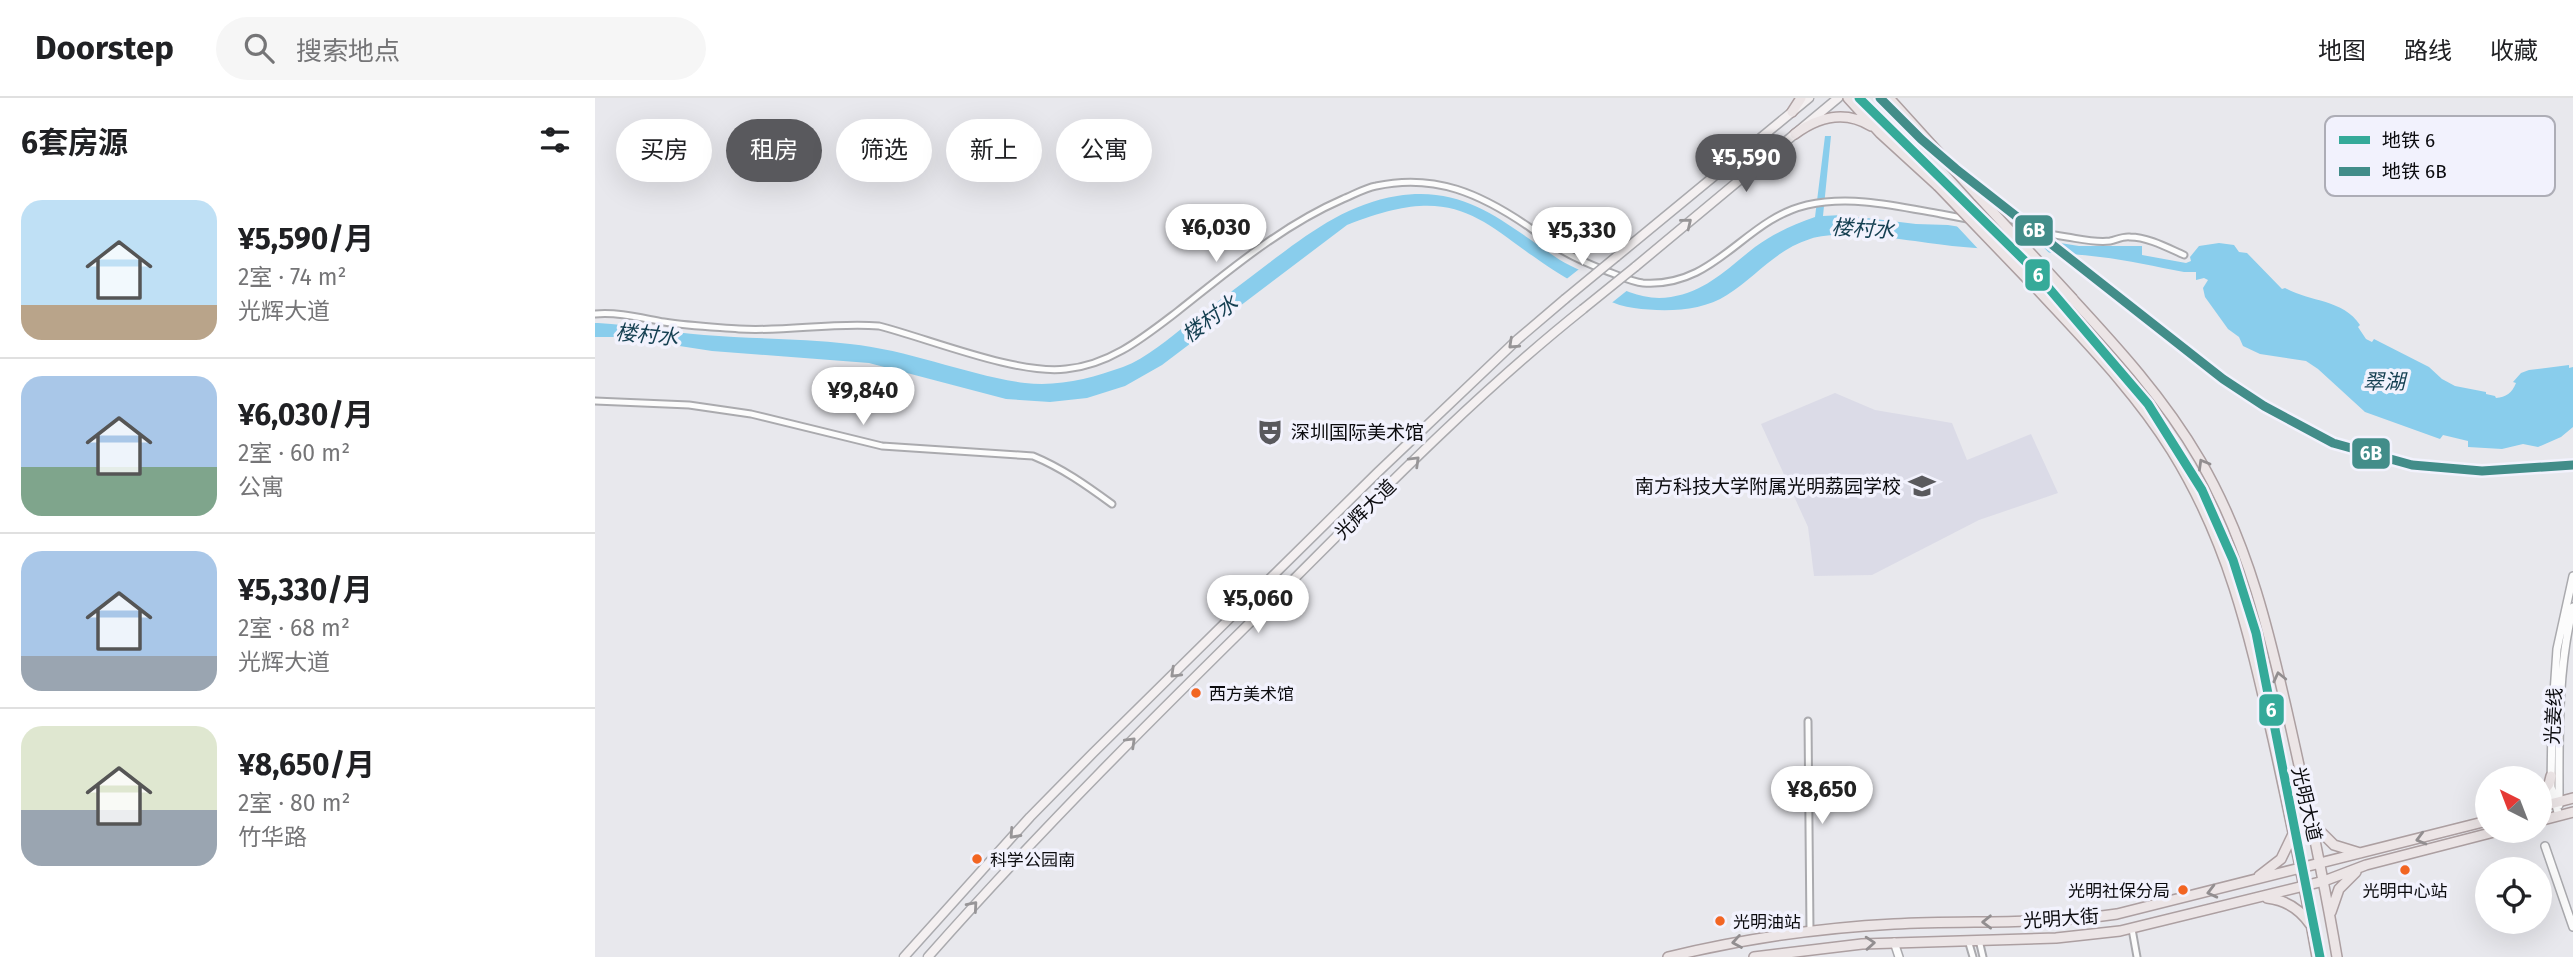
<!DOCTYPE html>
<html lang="zh">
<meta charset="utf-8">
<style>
body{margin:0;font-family:"Fira Sans","Noto Sans SC",sans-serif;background:#f6f6f6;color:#202124;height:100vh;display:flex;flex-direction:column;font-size:26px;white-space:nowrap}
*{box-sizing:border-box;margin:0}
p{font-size:23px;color:#757577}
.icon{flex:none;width:38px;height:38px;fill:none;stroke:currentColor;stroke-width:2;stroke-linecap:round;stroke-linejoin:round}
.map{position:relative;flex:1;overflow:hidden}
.details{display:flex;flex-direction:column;background:#fff;width:595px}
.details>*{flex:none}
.banner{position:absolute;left:21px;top:21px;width:665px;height:63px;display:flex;gap:14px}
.needle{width:46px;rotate:318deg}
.tools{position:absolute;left:1880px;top:668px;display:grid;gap:14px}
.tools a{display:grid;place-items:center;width:77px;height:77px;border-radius:50%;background:#fff;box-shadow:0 7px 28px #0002;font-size:35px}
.price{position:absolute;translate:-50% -60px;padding:0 16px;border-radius:24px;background:#fff;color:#222;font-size:23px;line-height:46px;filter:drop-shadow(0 2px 4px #0008)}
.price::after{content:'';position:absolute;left:50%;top:42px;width:21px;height:16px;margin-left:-10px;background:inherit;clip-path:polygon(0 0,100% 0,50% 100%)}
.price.selected{background:#59595d;color:#fff}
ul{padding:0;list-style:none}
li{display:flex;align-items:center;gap:21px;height:175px;padding:0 21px}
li+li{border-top:2px solid #e0e0e0}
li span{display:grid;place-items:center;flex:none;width:196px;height:140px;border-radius:21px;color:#555}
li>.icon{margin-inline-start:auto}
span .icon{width:84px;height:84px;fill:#fffc;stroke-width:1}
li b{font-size:30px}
h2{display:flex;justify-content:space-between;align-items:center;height:84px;padding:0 21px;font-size:30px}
.chip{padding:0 24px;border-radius:32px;background:#fff;box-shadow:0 7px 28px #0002;font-size:24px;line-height:63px}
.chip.selected{background:#59595d;color:#fff}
header{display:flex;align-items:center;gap:42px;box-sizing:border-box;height:98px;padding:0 35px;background:#fff;border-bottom:2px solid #e0e0e0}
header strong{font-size:33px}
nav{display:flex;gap:38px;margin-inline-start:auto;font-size:24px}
.search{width:490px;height:63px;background:#f6f6f6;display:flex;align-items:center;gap:18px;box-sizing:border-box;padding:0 24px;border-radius:38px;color:#757577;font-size:26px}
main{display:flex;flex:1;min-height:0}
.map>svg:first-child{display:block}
.built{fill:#dbdbe7}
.water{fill:#89cdec}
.pier{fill:#e8e8ed}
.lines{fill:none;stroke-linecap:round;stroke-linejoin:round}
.minor-casing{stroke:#aaaaae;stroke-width:9}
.tertiary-casing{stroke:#aaaaae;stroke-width:10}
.secondary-casing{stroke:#aaaaae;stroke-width:11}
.primary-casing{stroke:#ac9fa1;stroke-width:12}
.minor{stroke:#fcfcfc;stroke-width:5}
.tertiary{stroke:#fcfcfc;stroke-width:7}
.secondary{stroke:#f4f0f1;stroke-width:8}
.primary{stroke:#ece5e6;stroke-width:9}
.secondary-bridge-casing{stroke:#aaaaae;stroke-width:11;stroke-linecap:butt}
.primary-bridge-casing{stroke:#ac9fa1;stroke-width:12;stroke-linecap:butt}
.secondary-bridge{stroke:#f4f0f1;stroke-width:8}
.primary-bridge{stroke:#ece5e6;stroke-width:9}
.metro-1-casing{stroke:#f2f2fd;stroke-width:14}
.metro-2-casing{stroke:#f2f2fd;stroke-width:14}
.metro-1{stroke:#35aa99;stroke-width:9}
.metro-2{stroke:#428d89;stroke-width:9}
.oneway{stroke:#979597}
.oneway2{stroke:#928e90}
.bus-dot{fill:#f26522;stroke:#f2f2fd;stroke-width:2.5}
.labels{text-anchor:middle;stroke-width:7;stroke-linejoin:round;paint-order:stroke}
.bus-label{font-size:17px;fill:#0c0c0f;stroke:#f2f2fd;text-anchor:start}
.poi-label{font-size:19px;fill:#0c0c0f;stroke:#f2f2fd;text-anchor:start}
.street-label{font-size:19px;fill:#0c0c0f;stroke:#f2f2fd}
.water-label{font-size:21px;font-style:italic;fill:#143f51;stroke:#f2f2fd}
.key{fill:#f2f2fd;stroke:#adadb6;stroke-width:2}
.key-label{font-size:19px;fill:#0c0c0f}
.line-badge{stroke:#f2f2fd;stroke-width:2.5}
.badge-label{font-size:19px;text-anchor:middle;font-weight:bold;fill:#fff}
</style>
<header>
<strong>Doorstep</strong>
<div class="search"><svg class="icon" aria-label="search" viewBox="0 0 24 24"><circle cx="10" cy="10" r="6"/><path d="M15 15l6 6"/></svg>搜索地点</div>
<nav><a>地图</a><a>路线</a><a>收藏</a></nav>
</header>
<main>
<section class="details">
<h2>6套房源<svg class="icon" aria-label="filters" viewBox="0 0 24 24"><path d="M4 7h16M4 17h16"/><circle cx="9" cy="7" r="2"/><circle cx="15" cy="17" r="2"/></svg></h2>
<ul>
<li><span style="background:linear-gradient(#bfe0f5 75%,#b9a48a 0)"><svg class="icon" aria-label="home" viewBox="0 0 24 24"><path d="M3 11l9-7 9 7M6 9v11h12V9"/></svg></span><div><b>¥5,590/月</b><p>2室 · 74 m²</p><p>光辉大道</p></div></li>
<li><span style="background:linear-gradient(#a9c7e8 65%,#7fa58c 0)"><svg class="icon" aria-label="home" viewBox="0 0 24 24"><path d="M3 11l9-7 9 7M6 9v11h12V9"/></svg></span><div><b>¥6,030/月</b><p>2室 · 60 m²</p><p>公寓</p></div></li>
<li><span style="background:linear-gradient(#a9c7e8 75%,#9aa5b1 0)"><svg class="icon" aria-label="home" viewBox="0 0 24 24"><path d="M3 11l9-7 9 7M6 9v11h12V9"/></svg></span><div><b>¥5,330/月</b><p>2室 · 68 m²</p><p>光辉大道</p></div></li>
<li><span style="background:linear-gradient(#dfe7d0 60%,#9aa5b1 0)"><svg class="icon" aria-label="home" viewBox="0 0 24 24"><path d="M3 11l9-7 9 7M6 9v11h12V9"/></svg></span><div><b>¥8,650/月</b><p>2室 · 80 m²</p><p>竹华路</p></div></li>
</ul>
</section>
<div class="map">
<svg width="1978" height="859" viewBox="0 0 1978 859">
<rect width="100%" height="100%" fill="#e8e8ed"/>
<path class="built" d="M1240 295 1280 312 1357 325 1372 362 1436 336 1463 395 1384 422 1277 477 1219 478 1213 429 1166 326Z"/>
<path class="water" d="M1230 38H1236L1228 118 1247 117 1321 126 1353 127 1484 148H1547V157L1591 165 1596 163 1595 159 1604 148 1624 145 1639 147 1644 154 1652 155 1687 191 1690 190C1714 204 1748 201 1765 227L1763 229 1771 241 1777 244 1779 241 1834 269 1847 281 1860 288 1891 294V296L1900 298 1901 300C1911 299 1917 295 1921 285L1918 284 1926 275 1934 272 1974 267V270L1978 269V329L1966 339 1943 349 1928 346 1907 351 1873 349V343L1848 337 1845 341 1770 314 1723 271 1711 263 1665 256 1648 248 1644 239 1633 231 1610 199 1608 190 1613 182 1609 180 1601 182V174H1589C1561 169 1533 162 1505 159 1456 153 1406 153 1357 148 1319 144 1249 130 1215 141 1180 152 1161 179 1132 197 1106 214 1068 214 1039 210 1019 208 1003 197 985 188 887 134 877 77 752 127L567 267 530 288 492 300 455 304 411 301 274 265 117 253 26 239H0V225H3C38 227 73 234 109 237 157 241 206 240 255 246 315 252 371 277 430 285 464 289 497 280 528 269 552 260 574 240 594 225 621 205 648 185 674 165 714 135 752 106 802 98 870 87 908 124 959 158 972 168 991 174 1006 181 1030 193 1049 203 1076 199 1112 193 1133 170 1160 149 1179 135 1198 127 1220 119Z"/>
<path class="pier" d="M1358 124 1437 137 1458 159 1386 154Z
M988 168 1034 191 1014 207 969 183Z"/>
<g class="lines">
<g class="minor-casing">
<path id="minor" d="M0 216C24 214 46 220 69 224 94 228 119 229 144 231 191 234 238 224 284 228 335 241 422 277 471 271 515 267 549 239 583 213 635 172 686 128 748 101 758 97 770 90 781 88 840 75 886 96 934 129 944 136 952 144 963 150 979 160 996 167 1014 174 1025 178 1037 184 1048 185 1121 190 1148 122 1212 107 1256 97 1301 108 1346 116 1388 124 1430 132 1472 139 1485 141 1501 145 1515 143 1521 142 1528 138 1535 139 1553 139 1573 150 1589 157
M0 303 94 307 156 316 287 348 438 358C467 370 491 387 517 406
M1213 623 1215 833
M1537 831 1542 859
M1373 842 1378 859
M1384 842 1388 859"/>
</g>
<g class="tertiary-casing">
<path id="tertiary" d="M1964 707C1964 641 1962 574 1978 509
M1964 718 1956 689 1957 625 1962 551 1978 478
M1950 748 1978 829
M1299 844 1304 859"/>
</g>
<g class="secondary-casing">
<path id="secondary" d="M1021 159 1214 0
M1040 169 1243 0
M309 859 435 719 498 655 782 375 923 241 970 201
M333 859C444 733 563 615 683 497 781 399 879 298 988 211"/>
</g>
<g class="primary-casing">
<path id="primary" d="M1253 0 1285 35 1343 88
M1294 0 1383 98
M1197 14 1206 0
M1200 36C1223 19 1250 12 1276 28
M1441 190C1489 242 1539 292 1577 353 1634 445 1654 536 1678 641 1694 713 1709 786 1722 859
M1474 197C1522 249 1569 300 1605 362 1654 446 1675 537 1696 631 1713 707 1729 782 1742 859
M1944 699 1954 686 1956 678
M1944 709 1978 700
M1944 723 1978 714
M1719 727 1739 747 1765 755
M1664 778 1686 761 1698 736
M1672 800C1690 802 1704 810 1715 826
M1736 814 1744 791 1761 774
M1073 859C1147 841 1223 830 1299 826 1374 822 1448 827 1522 816L1892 723
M1159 859 1267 846 1461 840 1525 833 1729 783 1771 767 1903 733"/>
</g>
<use href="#minor" class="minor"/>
<use href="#tertiary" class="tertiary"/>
<use href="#secondary" class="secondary"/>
<use href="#primary" class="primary"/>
<g class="secondary-bridge-casing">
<path id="secondary-bridge" d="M970 201 1021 159
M988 211 1040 169"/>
</g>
<g class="primary-bridge-casing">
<path id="primary-bridge" d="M1343 88 1441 190
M1383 98 1478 201"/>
</g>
<use href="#secondary-bridge" class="secondary-bridge"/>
<use href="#primary-bridge" class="primary-bridge"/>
<g class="metro-1-casing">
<path id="metro-1" d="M1264 0 1434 167 1553 306 1607 392 1638 462 1661 535 1725 859"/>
</g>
<g class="metro-2-casing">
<path id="metro-2" d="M1285 0 1326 41 1361 71 1628 281 1669 308 1738 345 1817 367 1887 373 1978 367"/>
</g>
<use href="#metro-1" class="metro-1"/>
<use href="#metro-2" class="metro-2"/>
</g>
<defs><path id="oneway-chevron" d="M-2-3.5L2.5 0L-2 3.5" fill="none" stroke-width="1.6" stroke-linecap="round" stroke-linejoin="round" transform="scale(1.75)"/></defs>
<g class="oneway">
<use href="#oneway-chevron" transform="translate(1092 125) rotate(-39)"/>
<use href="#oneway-chevron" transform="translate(918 246) rotate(137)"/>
<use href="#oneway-chevron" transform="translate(820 363) rotate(-44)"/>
<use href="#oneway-chevron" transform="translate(580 575) rotate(136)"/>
<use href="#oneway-chevron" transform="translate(536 644) rotate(-44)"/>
<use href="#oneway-chevron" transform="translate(419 736) rotate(132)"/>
<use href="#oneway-chevron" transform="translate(378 808) rotate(-49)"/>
</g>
<g class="oneway2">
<use href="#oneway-chevron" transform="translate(1608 366) rotate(-120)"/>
<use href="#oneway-chevron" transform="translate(1684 579) rotate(-103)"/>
<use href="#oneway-chevron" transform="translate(1826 741) rotate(165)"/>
<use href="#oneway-chevron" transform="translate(1617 794) rotate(166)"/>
<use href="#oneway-chevron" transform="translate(1392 824) rotate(179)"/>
<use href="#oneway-chevron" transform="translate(1142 844) rotate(170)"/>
<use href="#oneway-chevron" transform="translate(1275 845) rotate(-4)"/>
</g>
<defs>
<g id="theatre-bare" transform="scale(2.1)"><path d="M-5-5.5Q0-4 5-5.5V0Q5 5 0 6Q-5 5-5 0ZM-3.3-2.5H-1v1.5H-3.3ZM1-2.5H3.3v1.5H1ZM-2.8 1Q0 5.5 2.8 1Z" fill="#59595d" stroke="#f2f2fd" stroke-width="2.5" paint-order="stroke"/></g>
<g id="school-bare" transform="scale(2.1)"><path d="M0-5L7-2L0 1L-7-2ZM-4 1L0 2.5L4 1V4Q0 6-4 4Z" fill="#59595d" stroke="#f2f2fd" stroke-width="2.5" paint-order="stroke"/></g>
</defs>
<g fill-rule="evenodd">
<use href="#theatre-bare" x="675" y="334"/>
<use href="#school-bare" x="1327" y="388"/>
</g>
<g class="bus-dot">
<circle cx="601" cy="595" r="6"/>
<circle cx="382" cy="761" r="6"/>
<circle cx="1810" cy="772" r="6"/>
<circle cx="1588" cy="792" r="6"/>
<circle cx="1125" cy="823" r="6"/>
</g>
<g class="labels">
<g class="bus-label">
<text x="614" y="602">西方美术馆</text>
<text x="395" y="768">科学公园南</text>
<text x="1575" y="799" text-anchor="end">光明社保分局</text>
<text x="1810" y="799" text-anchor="middle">光明中心站</text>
<text x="1138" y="830">光明油站</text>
</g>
<g class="poi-label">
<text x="696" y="341">深圳国际美术馆</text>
<text x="1306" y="395" text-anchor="end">南方科技大学附属光明荔园学校</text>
</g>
<g class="street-label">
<text transform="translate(770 411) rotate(-44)" y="7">光辉大道</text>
<text transform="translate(1958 618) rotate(-87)" y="7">光姜线</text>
<text transform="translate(1712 706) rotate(77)" y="7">光明大道</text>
<text transform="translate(1466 820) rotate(-4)" y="7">光明大街</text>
</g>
<g class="water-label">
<text transform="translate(1268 131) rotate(3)" y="7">楼村水</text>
<text transform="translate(615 221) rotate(-36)" y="7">楼村水</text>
<text transform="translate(52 237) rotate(5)" y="7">楼村水</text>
<text x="1789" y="291">翠湖</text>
</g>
</g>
<rect x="1730" y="18" width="230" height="80" rx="10" class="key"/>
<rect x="1744" y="38" width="31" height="8" fill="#35aa99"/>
<rect x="1744" y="69" width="31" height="9" fill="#428d89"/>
<g class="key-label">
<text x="1787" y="49">地铁 6</text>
<text x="1787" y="80">地铁 6B</text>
</g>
<g class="line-badge">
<rect x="1419" y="116" width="40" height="33" rx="7" fill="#428d89"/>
<rect x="1429" y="160" width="27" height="34" rx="7" fill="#35aa99"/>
<rect x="1756" y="339" width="40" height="33" rx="7" fill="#428d89"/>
<rect x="1663" y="595" width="27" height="34" rx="7" fill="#35aa99"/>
</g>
<g class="badge-label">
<text x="1439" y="139">6B</text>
<text x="1443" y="184">6</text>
<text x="1776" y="362">6B</text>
<text x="1676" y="619">6</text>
</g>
</svg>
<div class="tools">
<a><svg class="needle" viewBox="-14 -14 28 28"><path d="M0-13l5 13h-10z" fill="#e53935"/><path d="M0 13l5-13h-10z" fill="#757577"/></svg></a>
<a><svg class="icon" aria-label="locate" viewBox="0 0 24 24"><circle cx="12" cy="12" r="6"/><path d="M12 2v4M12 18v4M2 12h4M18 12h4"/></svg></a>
</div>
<b class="price selected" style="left:1151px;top:96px">¥5,590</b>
<b class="price" style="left:621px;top:166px">¥6,030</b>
<b class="price" style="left:987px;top:169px">¥5,330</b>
<b class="price" style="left:268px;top:329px">¥9,840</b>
<b class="price" style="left:663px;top:537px">¥5,060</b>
<b class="price" style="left:1227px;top:728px">¥8,650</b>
<div class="banner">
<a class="chip">买房</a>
<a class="chip selected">租房</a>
<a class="chip">筛选</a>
<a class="chip">新上</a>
<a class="chip">公寓</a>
</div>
</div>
</main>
